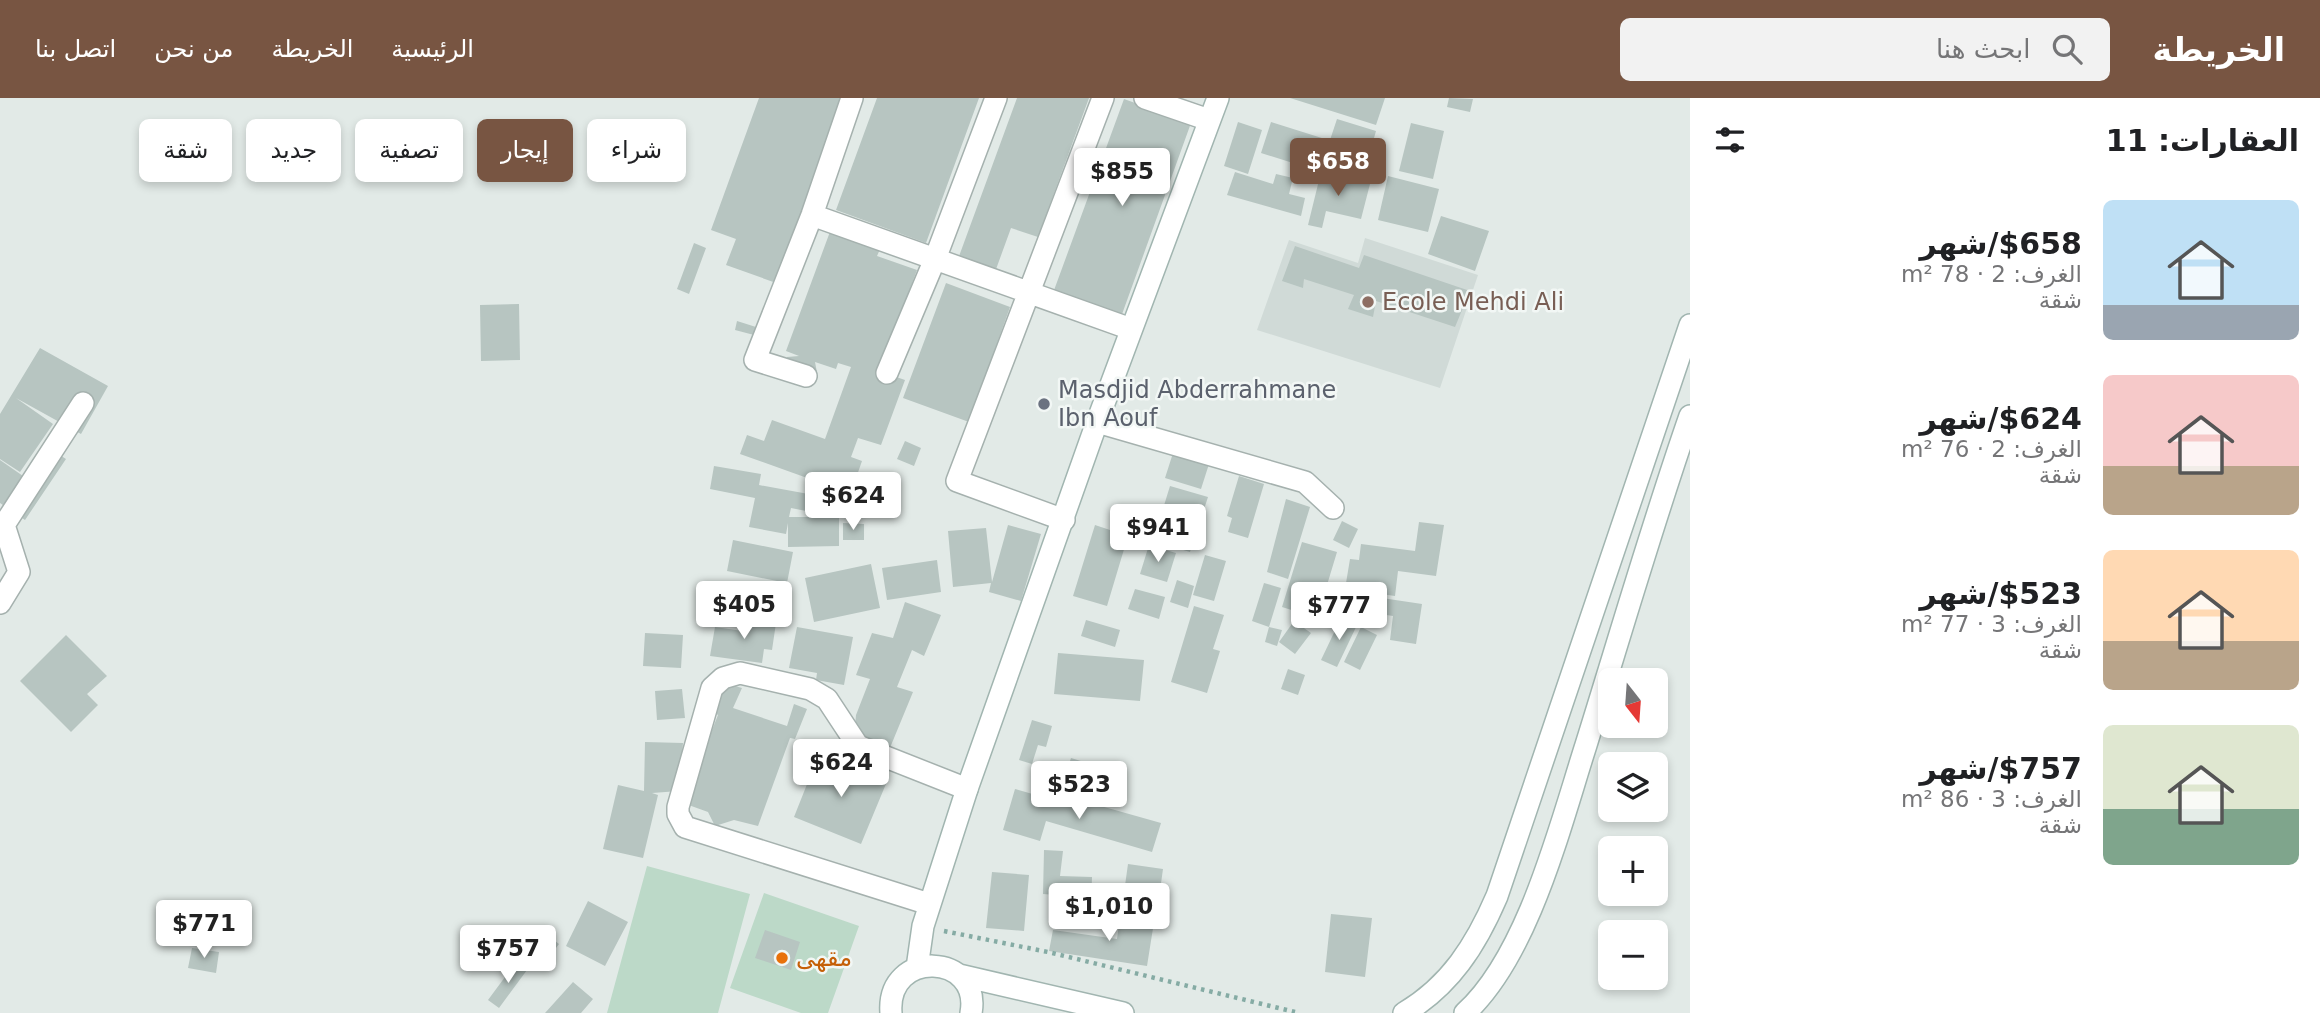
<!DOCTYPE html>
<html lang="ar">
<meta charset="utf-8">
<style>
body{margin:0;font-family:"DejaVu Sans",Vazirmatn,sans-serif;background:#f2f2f2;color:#202124;direction:rtl;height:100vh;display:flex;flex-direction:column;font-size:26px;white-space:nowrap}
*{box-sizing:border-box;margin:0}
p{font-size:23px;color:#757577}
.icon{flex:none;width:38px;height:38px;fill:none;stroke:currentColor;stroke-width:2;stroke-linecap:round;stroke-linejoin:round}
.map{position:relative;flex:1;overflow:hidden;direction:ltr}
.side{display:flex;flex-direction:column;background:#fff;width:630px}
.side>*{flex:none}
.guide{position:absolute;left:21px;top:21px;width:665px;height:63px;direction:rtl;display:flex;gap:14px}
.needle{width:46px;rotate:163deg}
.controls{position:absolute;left:1598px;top:570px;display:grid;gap:14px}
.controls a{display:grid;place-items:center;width:70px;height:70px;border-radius:10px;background:#fff;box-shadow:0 4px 10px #0003;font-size:35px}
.price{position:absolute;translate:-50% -60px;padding:0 16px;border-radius:7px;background:#fff;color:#222;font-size:23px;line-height:46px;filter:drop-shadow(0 2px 4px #0008)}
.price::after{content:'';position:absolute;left:50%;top:42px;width:21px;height:16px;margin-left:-10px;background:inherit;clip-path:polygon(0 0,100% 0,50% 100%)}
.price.active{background:#785542;color:#fff}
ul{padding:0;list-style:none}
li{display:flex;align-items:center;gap:21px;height:175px;padding:0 21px}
li span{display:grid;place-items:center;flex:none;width:196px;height:140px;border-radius:10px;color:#555}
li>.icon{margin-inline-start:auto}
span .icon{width:84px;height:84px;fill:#fffc;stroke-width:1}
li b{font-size:30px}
h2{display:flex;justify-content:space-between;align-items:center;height:84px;padding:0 21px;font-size:30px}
.tag{padding:0 24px;border-radius:10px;background:#fff;box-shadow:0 4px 10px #0003;font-size:24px;line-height:63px}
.tag.active{background:#785542;color:#fff}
header{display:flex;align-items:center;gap:42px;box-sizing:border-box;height:98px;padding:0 35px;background:#785542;color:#fff}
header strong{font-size:33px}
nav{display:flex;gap:38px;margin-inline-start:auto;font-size:24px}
.search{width:490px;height:63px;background:#f2f2f2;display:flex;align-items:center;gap:18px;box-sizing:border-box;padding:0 24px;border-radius:10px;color:#757577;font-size:26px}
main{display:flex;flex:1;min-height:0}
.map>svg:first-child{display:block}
.built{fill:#d0dad7}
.green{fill:#bcd9c8}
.building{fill:#b7c5c1}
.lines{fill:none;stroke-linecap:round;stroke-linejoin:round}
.minor-casing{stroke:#a5b1ae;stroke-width:24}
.secondary-casing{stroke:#a1b5b0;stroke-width:24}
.path{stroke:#85aba4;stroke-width:4.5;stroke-dasharray:3.5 5;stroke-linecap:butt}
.minor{stroke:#fff;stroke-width:21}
.secondary{stroke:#fff;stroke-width:21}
.education-dot{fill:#8d6e63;stroke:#f2f7f5;stroke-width:2.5}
.worship-dot{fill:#6b7280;stroke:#f2f7f5;stroke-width:2.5}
.food-dot{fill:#e8710a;stroke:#f2f7f5;stroke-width:2.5}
.labels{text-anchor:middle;stroke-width:5;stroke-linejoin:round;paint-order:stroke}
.education-label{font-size:24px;fill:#785e54;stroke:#f2f7f5;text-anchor:start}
.worship-label{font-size:24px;fill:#5b616d;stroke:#f2f7f5;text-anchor:start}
.food-label{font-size:24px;fill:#c56008;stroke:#f2f7f5;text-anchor:start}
</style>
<header>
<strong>الخريطة</strong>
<div class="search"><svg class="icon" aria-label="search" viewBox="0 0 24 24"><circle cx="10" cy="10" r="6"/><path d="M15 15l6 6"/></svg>ابحث هنا</div>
<nav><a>الرئيسية</a><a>الخريطة</a><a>من نحن</a><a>اتصل بنا</a></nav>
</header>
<main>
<section class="side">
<h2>العقارات: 11<svg class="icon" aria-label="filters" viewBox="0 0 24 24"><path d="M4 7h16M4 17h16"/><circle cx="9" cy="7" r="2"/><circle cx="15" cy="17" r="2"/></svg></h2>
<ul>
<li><span style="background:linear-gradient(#bfe0f5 75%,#9aa5b1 0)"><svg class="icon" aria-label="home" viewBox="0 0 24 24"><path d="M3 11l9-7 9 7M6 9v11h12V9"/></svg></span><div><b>$658/شهر</b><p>الغرف: 2 · 78 m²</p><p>شقة</p></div></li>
<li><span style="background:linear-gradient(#f6c9c9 65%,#b9a48a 0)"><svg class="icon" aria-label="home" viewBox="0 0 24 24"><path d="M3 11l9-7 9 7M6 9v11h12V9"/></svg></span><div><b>$624/شهر</b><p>الغرف: 2 · 76 m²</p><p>شقة</p></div></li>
<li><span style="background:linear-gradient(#ffd9b3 65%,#b9a48a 0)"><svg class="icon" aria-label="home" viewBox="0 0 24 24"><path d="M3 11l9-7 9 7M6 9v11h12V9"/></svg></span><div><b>$523/شهر</b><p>الغرف: 3 · 77 m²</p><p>شقة</p></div></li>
<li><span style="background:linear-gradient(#dfe7d0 60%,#7fa58c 0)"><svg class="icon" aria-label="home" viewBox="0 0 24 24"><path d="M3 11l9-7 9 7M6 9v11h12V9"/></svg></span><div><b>$757/شهر</b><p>الغرف: 3 · 86 m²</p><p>شقة</p></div></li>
</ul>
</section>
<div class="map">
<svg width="1690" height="915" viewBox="0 0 1690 915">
<rect width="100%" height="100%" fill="#e2eae7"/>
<path class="built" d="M1365 140 1478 177 1440 290 1257 232 1289 142 1358 165Z"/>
<path class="green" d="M647 768 750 796 718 915H607Z
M764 795 859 828 828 915H801L730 890Z"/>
<path class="building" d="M759 0H843L786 157 793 191 726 167 736 141 711 132Z
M877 0H979L926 145 836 112Z
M1017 0H1089L1038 139 1011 130 995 174 958 161Z
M1290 0H1385L1376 27Z
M1449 0 1473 1 1470 14 1447 9Z
M1124 1 1191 25 1121 219 1053 195Z
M1337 21 1376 33 1370 54 1330 42Z
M1238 24 1262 32 1248 76 1224 68Z
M1271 24 1325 41 1315 72 1261 55Z
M1411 25 1444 33 1433 81 1399 73Z
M1235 74 1273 86 1276 76 1293 80 1289 96 1305 100 1301 118 1227 97Z
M1321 74 1370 86 1361 121 1326 113 1322 130 1308 127Z
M1388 78 1439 91 1428 134 1378 122Z
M1441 118 1489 133 1475 173 1428 156Z
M831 131 881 149 877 158 917 172 879 273 905 282 881 347 858 340 851 359 862 363 855 383 839 377 835 390 740 356 747 337 764 343 772 322 825 341 851 269 838 265 836 271 815 264 818 280 791 285 787 259 799 258 786 253Z
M694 145 706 150 689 196 677 191Z
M1295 148 1359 170 1364 157 1470 193 1455 229 1376 203 1373 219 1348 211 1354 197 1304 181 1303 190 1282 183Z
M946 185 1010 209 969 324 903 300Z
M519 206 520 262 481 263 480 207Z
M737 223 756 229 754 237 735 232Z
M40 250 108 288 81 336 16 300 53 326 20 374 0 361V316Z
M905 343 921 350 914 368 897 361Z
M44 347 66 361 25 422 0 405V362L23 378Z
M1173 355 1209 366 1201 391 1165 380Z
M714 368 761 376 759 387 814 397 811 414 791 410 789 419H839V448L788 449V425L786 436 749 429 755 400 710 391Z
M1239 378 1264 386 1248 440 1228 434 1232 420 1227 418Z
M856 388 875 394 869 412 850 406Z
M1170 388 1208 399 1190 454 1153 443Z
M1286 401 1310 409 1288 481 1267 474Z
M1342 423 1358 431 1349 450 1333 442Z
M1419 424 1444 427 1436 478 1398 473 1395 498 1345 491 1350 461 1359 462 1361 446 1415 453Z
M843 425 864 426V442H843Z
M1008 427 1041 436 1021 503 989 494 991 485 953 489 948 433 986 430 992 484Z
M1095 427 1128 438 1107 508 1073 498Z
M733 442 793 454 787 485 727 473Z
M1302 444 1337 454 1317 520 1282 509Z
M1149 447 1176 455 1167 484 1140 476Z
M1205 457 1226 463 1214 503 1193 497Z
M937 462 941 494 887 502 882 470Z
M871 466 880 510 814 524 805 480Z
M1177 482 1194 488 1188 510 1170 504Z
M1264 485 1281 490 1269 529 1282 532 1277 548 1265 544 1269 529 1252 523Z
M1135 491 1165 499 1159 521 1128 511Z
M1382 500 1422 506 1416 546 1390 542 1393 518 1380 516Z
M905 504 941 517 924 558 912 552 897 589 913 594 887 657 854 640 856 617 870 581 856 577 872 535 893 540Z
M1194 508 1224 517 1213 551 1220 553 1207 595 1171 584Z
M1341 520 1357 527 1337 569 1321 562Z
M745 521 776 525 772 552 764 551 762 565 710 558 715 529 743 533Z
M1086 522 1120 532 1115 549 1081 538Z
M1294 523 1311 535 1295 556 1279 544Z
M797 529 853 539 844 587 816 582 817 575 789 570Z
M1361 529 1377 537 1360 572 1344 564Z
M645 535 683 537 681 570 643 568Z
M66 537 107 578 87 596 98 607 71 634 20 583Z
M1058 555 1144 562 1140 603 1054 596Z
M1288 571 1305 577 1298 597 1281 591Z
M725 585 742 590 733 610 787 628 794 606 807 611 795 641 790 640 758 728 734 722 715 728 708 714 683 705 718 617 715 615Z
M682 591 685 620 657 622 655 593Z
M1032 622 1052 628 1046 649 1038 647 1032 666 1019 662Z
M645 644 683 645 679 693 652 695 658 697 643 760 603 751 618 687 644 693Z
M819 656 888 681 861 746 794 719Z
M1071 660 1094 667 1086 692 1063 685Z
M1015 691 1081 710 1083 703 1161 725 1152 754 1046 723 1040 743 1003 732Z
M1044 752 1063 753 1060 778 1092 779 1091 809 1067 808 1068 798 1043 796Z
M1128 766 1163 771 1156 821 1121 816Z
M992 774 1029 777 1024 833 986 830Z
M588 803 628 824 605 868 566 848Z
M1331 816 1372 820 1365 879 1325 874Z
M1120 819 1154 824 1147 868 1049 853 1053 832 1117 841Z
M541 832 559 846 540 871 521 857Z
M765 832 800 844 791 872 755 860Z
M192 850 219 854 216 875 188 870Z
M516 864 527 872 499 910 488 902Z
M573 884 593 901 581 915H545Z"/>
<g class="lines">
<g class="minor-casing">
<path id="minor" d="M1145 0 1209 22
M812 117 1131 231
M887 275 935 161 996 0
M806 278 755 262 812 117 852 0
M1097 324 1305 384 1333 410
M1064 422 957 383 1103 0
M0 505 19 474 4 427 83 305
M929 806 685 729 678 716V709L712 590 723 580 740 575 810 591 827 601 858 648 967 691"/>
</g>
<g class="secondary-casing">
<path id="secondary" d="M917 870 923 828 967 691 1097 324 1218 0
M959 877 1123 915
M891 915C886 850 982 855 971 915
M1404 915C1450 888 1476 847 1497 798L1690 227
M1465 915C1528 858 1560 728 1586 647 1620 538 1652 427 1690 318"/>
</g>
<path class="path" d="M944 833 1048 854 1295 914"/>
<use href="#minor" class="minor"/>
<use href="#secondary" class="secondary"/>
</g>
<circle class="education-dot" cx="1368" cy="204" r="7"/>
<circle class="worship-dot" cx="1044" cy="306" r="7"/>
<circle class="food-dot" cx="782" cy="860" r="7"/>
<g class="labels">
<g class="education-label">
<text x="1382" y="212">Ecole Mehdi Ali</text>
</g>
<g class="worship-label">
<text x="1058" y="300">Masdjid Abderrahmane<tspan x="1058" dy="28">Ibn Aouf</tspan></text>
</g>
<g class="food-label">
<text x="796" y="868">مقهى</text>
</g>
</g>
</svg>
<div class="controls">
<a><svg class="needle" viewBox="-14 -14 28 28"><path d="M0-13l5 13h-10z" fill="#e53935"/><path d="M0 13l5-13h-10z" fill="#757577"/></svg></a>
<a><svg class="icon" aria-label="layers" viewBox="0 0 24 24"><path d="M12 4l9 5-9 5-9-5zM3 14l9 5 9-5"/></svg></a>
<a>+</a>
<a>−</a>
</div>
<b class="price active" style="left:1338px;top:100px">$658</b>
<b class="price" style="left:1122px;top:110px">$855</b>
<b class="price" style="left:853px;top:434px">$624</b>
<b class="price" style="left:1158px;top:466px">$941</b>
<b class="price" style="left:744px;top:543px">$405</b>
<b class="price" style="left:1339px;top:544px">$777</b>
<b class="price" style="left:841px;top:701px">$624</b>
<b class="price" style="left:1079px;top:723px">$523</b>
<b class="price" style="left:1109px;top:845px">$1,010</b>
<b class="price" style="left:204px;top:862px">$771</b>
<b class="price" style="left:508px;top:887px">$757</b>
<div class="guide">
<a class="tag">شراء</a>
<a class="tag active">إيجار</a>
<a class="tag">تصفية</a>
<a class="tag">جديد</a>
<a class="tag">شقة</a>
</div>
</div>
</main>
